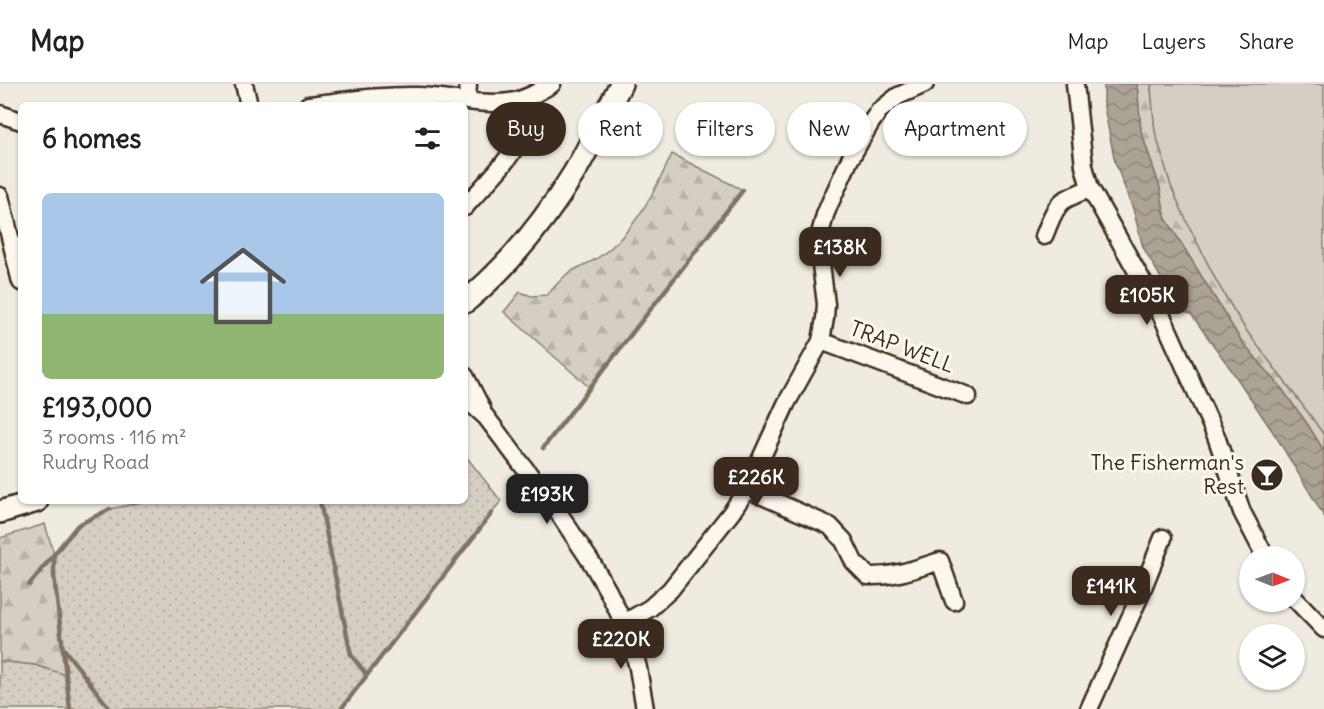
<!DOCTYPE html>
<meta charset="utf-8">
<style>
body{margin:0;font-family:Delius,sans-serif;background:#f2f2f2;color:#202124;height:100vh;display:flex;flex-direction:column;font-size:22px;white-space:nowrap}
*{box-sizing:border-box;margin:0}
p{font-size:20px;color:#757577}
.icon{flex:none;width:33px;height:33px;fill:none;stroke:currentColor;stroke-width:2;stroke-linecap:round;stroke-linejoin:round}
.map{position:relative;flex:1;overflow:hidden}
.details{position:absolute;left:18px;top:18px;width:450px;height:402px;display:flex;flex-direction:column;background:#fff;border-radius:9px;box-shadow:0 2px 4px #0004}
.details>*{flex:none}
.top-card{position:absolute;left:486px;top:18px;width:570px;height:54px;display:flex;gap:12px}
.needle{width:39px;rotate:91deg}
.controls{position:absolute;left:1239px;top:462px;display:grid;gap:12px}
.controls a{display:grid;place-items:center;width:66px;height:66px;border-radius:50%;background:#fff;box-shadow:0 2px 4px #0004;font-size:30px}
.price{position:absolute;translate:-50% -51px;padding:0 14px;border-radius:12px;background:#3b2a1e;color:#fff;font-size:20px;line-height:39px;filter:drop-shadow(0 2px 3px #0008)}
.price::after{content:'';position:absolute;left:50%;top:36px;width:18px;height:14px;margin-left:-9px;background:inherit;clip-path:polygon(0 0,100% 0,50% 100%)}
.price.active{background:#222;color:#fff}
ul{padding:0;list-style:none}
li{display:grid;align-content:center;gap:12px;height:318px;padding:0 24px}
li span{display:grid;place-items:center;height:186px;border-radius:9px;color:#555}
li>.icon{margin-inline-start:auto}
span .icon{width:108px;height:108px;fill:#fffc;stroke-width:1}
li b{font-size:26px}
h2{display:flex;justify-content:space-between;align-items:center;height:72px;padding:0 24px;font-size:26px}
.tag{padding:0 21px;border-radius:27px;background:#fff;box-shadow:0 2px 4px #0004;font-size:21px;line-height:54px}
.tag.active{background:#3b2a1e;color:#fff}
header{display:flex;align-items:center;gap:36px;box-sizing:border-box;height:84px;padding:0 30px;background:#fff;border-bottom:2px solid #e0e0e0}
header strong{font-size:28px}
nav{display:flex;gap:33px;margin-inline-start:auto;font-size:21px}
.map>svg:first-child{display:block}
.grass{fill:url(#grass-dots);stroke:#887c70;stroke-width:1.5}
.forest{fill:url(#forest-firs);stroke:#887c70;stroke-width:1.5}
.pitch{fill:#d5cec3;stroke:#887c70;stroke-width:1.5}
.water{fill:url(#water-waves);stroke:#7f7367;stroke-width:1.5}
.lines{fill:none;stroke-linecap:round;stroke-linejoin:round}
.stream{stroke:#7f7367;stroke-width:4.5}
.minor-casing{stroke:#3b2a1e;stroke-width:21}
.tertiary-casing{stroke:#3b2a1e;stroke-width:26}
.minor{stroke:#fbf7ec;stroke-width:16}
.tertiary{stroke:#fbf7ec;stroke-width:21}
.labels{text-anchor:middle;stroke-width:6;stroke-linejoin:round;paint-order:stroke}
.street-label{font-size:21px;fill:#3b2a1e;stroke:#fbf7ec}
.poi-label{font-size:21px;fill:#3b2a1e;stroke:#fbf7ec;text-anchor:end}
</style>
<header>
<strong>Map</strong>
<nav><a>Map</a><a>Layers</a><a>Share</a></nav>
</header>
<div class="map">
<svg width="1324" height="625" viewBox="0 0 1324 625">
<defs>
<pattern id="grass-dots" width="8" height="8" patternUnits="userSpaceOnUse" patternTransform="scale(1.5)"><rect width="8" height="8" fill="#d5cec3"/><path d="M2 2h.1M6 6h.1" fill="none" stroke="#b8b1a7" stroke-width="1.8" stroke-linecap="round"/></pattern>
<pattern id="forest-firs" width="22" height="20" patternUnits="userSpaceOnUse" patternTransform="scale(1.5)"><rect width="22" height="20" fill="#d5cec3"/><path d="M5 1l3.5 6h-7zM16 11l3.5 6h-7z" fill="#b8b1a7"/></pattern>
<pattern id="water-waves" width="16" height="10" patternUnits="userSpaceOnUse" patternTransform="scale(1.5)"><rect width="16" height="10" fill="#aca397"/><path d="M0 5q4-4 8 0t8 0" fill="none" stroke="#8d857b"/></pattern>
</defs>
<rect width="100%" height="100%" fill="#f0ebe0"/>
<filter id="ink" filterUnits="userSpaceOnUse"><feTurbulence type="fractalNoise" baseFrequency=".0167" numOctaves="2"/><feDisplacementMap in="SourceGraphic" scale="12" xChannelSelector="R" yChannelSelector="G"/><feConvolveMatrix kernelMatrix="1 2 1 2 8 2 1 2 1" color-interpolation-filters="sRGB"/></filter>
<g filter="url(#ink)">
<path class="grass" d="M465 371 501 417 341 625H0V577L35 581 66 590 54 491V470L78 441 110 425 148 417H465Z"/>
<path class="forest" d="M1137 0H1152L1151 4 1155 47 1171 102 1188 140 1218 200 1246 246 1310 331 1324 351V367L1308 341 1279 301 1242 258 1165 133 1160 104 1141 47Z
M672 70 743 106 590 304 504 228 520 208 531 212 547 211C553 205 559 197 566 191 576 183 589 180 599 173 634 149 655 107 672 70Z
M45 440 54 470V491L66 591 35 581 0 577V454Z"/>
<path class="pitch" d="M1152 0H1324V351L1310 331 1246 246 1218 200 1188 140 1171 102 1155 47 1151 4Z"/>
<path class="water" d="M1104 0H1137L1141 47 1160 104 1165 133 1242 258 1279 301 1308 341 1324 367V432L1277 354 1230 284 1191 230 1180 227 1143 163 1133 125 1115 78 1104 23Z"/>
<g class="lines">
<path class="stream" d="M543 364 743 106
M320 417 351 571 367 591
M54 470V491L70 625
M29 501 78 441 110 425
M64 565 110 625
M341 625 492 429"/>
<g class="minor-casing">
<path id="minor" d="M244 0 249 21
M1075 0 1084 82 1090 104 1162 232 1216 352 1242 428 1265 472
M467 16 468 0
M308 21C344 17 382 11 418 12 448 13 480 22 510 18 525 16 540 7 552 0
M0 30 21 37
M0 112 21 198
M465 123C477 108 511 76 516 60 520 47 514 31 512 18
M1044 152C1049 141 1053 125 1063 117 1071 112 1082 108 1090 104
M821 257 968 312
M465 292 482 325
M465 314 486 333 560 431 593 481 608 507 630 552 638 584 645 625
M747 405 830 442 844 457 854 478 868 492C894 493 915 485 940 477L954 517
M1294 514 1324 545
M624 539 650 524 670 506 731 429 747 405 786 320 821 257 825 234 826 220 821 180 820 150 825 131 829 121 850 75 870 40 879 27 898 12 925 0
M1089 625 1138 516 1163 454"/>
</g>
<g class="tertiary-casing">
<path id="tertiary" d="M465 218C509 182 544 138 574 89 591 60 605 30 621 0
M0 428 37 417"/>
</g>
<use href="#minor" class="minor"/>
<use href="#tertiary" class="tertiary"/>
</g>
</g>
<defs>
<g id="bar-disc" transform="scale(1.725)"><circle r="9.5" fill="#3b2a1e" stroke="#fbf7ec"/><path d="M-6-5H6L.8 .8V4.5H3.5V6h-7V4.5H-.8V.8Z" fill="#fff"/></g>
</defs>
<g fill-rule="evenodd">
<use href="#bar-disc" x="1267" y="391"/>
</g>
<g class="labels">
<g class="street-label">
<text transform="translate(902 263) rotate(21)" y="7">TRAP WELL</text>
</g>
<g class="poi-label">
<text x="1244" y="386">The Fisherman's<tspan x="1244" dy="24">Rest</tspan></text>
</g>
</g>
</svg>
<div class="controls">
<a><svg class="needle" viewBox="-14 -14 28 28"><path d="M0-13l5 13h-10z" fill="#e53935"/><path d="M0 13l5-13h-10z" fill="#757577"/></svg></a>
<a><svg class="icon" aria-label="layers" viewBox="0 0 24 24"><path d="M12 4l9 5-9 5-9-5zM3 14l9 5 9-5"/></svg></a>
</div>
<b class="price" style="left:840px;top:194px">£138K</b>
<b class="price" style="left:1147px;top:242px">£105K</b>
<b class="price" style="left:756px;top:424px">£226K</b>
<b class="price active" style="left:547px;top:441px">£193K</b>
<b class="price" style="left:1111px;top:533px">£141K</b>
<b class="price" style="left:621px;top:586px">£220K</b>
<div class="top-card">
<a class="tag active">Buy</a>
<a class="tag">Rent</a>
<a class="tag">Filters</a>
<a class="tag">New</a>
<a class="tag">Apartment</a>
</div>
<section class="details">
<h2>6 homes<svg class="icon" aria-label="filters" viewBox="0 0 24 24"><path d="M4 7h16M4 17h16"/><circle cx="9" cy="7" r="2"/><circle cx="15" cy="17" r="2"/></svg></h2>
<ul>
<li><span style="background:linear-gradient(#a9c7e8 65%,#8fb573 0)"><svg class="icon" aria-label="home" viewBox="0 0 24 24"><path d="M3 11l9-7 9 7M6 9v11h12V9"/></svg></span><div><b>£193,000</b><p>3 rooms · 116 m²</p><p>Rudry Road</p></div></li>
</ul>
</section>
</div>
